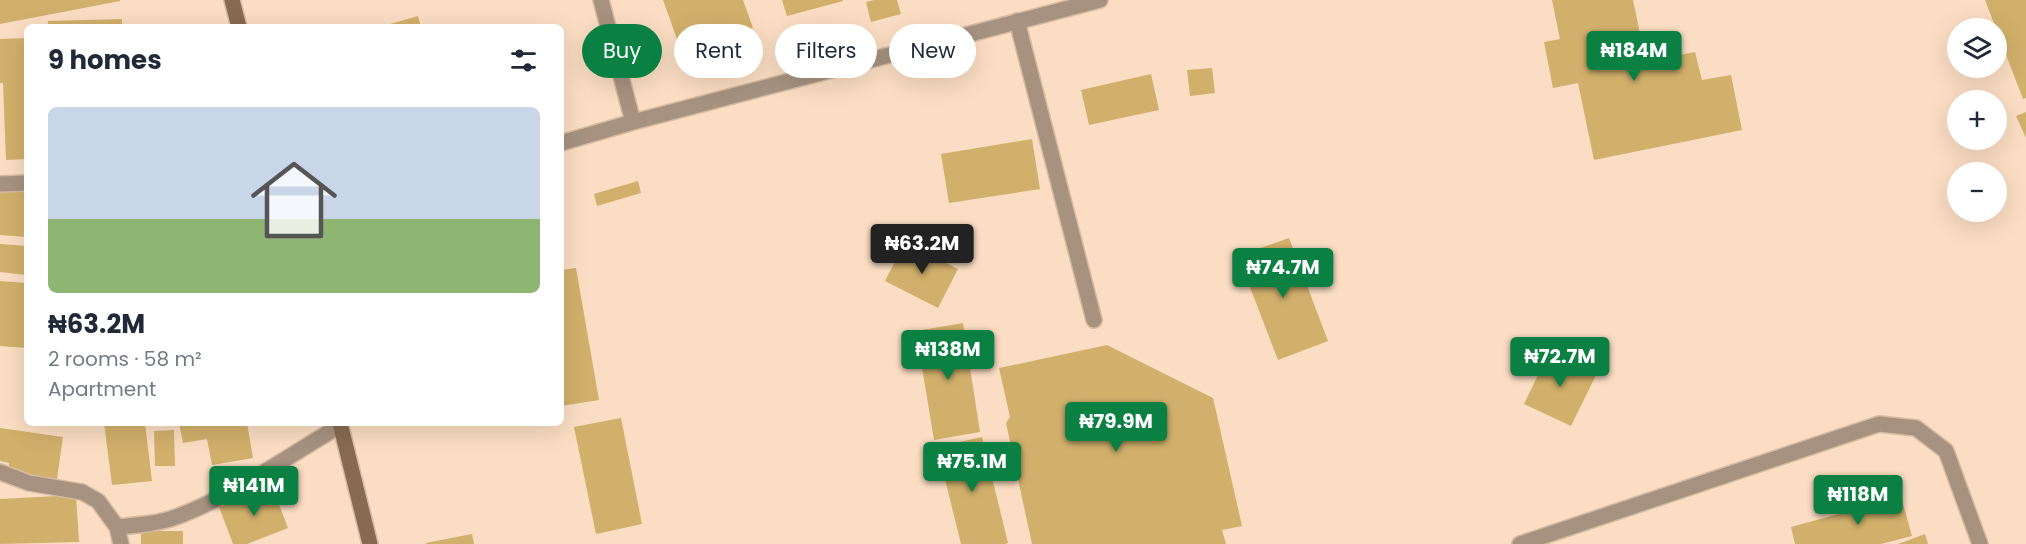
<!DOCTYPE html>
<meta charset="utf-8">
<style>
body{margin:0;font-family:Poppins,sans-serif;background:#f2f2f3;color:#1f2937;height:100vh;display:flex;flex-direction:column;font-size:22px;white-space:nowrap}
*{box-sizing:border-box;margin:0}
p{font-size:20px;color:#747a83}
.icon{flex:none;width:33px;height:33px;fill:none;stroke:currentColor;stroke-width:2;stroke-linecap:round;stroke-linejoin:round}
.map{position:relative;flex:1;overflow:hidden}
.sheet{position:absolute;left:24px;top:24px;width:540px;height:402px;display:flex;flex-direction:column;background:#fff;border-radius:9px;box-shadow:0 6px 24px #0002}
.sheet>*{flex:none}
.top-card{position:absolute;left:582px;top:24px;width:570px;height:54px;display:flex;gap:12px}
.controls{position:absolute;left:1947px;top:18px;display:grid;gap:12px}
.controls a{display:grid;place-items:center;width:60px;height:60px;border-radius:50%;background:#fff;box-shadow:0 6px 24px #0002;font-size:30px}
.price{position:absolute;translate:-50% -51px;padding:0 14px;border-radius:6px;background:#0b8043;color:#fff;font-size:20px;line-height:39px;filter:drop-shadow(0 2px 3px #0008)}
.price::after{content:'';position:absolute;left:50%;top:36px;width:18px;height:14px;margin-left:-9px;background:inherit;clip-path:polygon(0 0,100% 0,50% 100%)}
.price.current{background:#222;color:#fff}
ul{padding:0;list-style:none}
li{display:grid;align-content:center;gap:12px;height:318px;padding:0 24px}
li span{display:grid;place-items:center;height:186px;border-radius:9px;color:#555}
li>.icon{margin-inline-start:auto}
span .icon{width:108px;height:108px;fill:#fffc;stroke-width:1}
li b{font-size:26px}
h2{display:flex;justify-content:space-between;align-items:center;height:72px;padding:0 24px;font-size:26px}
.chip{padding:0 21px;border-radius:27px;background:#fff;box-shadow:0 6px 24px #0002;font-size:21px;line-height:54px}
.chip.current{background:#0b8043;color:#fff}
.map>svg:first-child{display:block}
.building{fill:#d1b06b}
.lines{fill:none;stroke-linecap:round;stroke-linejoin:round}
.lane-casing{stroke:#d6bba2;stroke-width:18}
.street-casing{stroke:#d6bba2;stroke-width:18}
.secondary-casing{stroke:#d6bba2;stroke-width:18}
.lane{stroke:#a6927f;stroke-width:15}
.street{stroke:#a6927f;stroke-width:15}
.secondary{stroke:#876b50;stroke-width:15}
</style>
<div class="map">
<svg width="2026" height="544" viewBox="0 0 2026 544">
<rect width="100%" height="100%" fill="#faddc2"/>
<path class="building" d="M0 0H120V1L0 24Z
M663 0H743L753 28 682 53Z
M782 0H843V1L787 16Z
M874 0H897L901 14 871 22 866 2Z
M1552 0H1633L1646 62 1695 52 1702 80 1731 75 1742 130 1594 160 1578 83 1553 88 1544 42 1560 39Z
M1985 0H2026V98L2023 99Z
M418 16 421 27H383V26Z
M122 19V27H48V21Z
M27 38V159L6 160 3 83H0V39Z
M1212 68 1215 93 1190 96 1187 70Z
M1151 74 1159 110 1089 125 1081 90Z
M2026 112V138L2016 116Z
M1032 139 1040 189 949 203 941 154Z
M638 181 641 193 597 206 594 194Z
M0 188 27 190V237L0 235Z
M1289 238 1328 341 1278 360 1238 256Z
M905 242 958 269 938 308 885 281Z
M0 244 27 246V275L0 272Z
M576 268 599 400 561 406V270Z
M0 281 27 283V348L0 346Z
M963 323 980 432 934 440 916 331Z
M1107 345 1213 398 1242 526 1222 530 1226 544H1032L1006 423 1010 417 999 368Z
M1550 350 1597 373 1571 426 1524 404Z
M621 418 642 524 596 534 574 427Z
M104 423H145L152 481 112 485Z
M179 423H247L253 458 212 465 207 439 183 443Z
M0 428 63 437 57 479 8 472 9 463 0 461Z
M174 430 175 466H155L154 431Z
M982 437 1008 543 1005 544H961L937 447Z
M272 486 288 528 247 544H233L219 507Z
M76 495 79 542 0 544V499Z
M1901 497 1912 536 1881 544H1795L1791 527Z
M141 531H183V544H141Z
M472 534 474 544H426V543Z
M1925 534 1928 544H1898Z"/>
<g class="lines">
<g class="lane-casing">
<path id="lane" d="M1017 21 1094 320"/>
</g>
<g class="street-casing">
<path id="street" d="M601 0 633 122
M561 143 633 122 1100 0
M0 184 27 183
M0 472 29 483 82 492 98 501 117 527
M121 544 117 527C137 525 157 524 176 517 231 497 290 455 341 425
M1520 544 1879 424 1916 428 1946 451 1980 544"/>
</g>
<g class="secondary-casing">
<path id="secondary" d="M232 0 239 27
M340 423 370 544"/>
</g>
<use href="#lane" class="lane"/>
<use href="#street" class="street"/>
<use href="#secondary" class="secondary"/>
</g>
</svg>
<div class="controls">
<a><svg class="icon" aria-label="layers" viewBox="0 0 24 24"><path d="M12 4l9 5-9 5-9-5zM3 14l9 5 9-5"/></svg></a>
<a>+</a>
<a>−</a>
</div>
<b class="price" style="left:1634px;top:82px">₦184M</b>
<b class="price current" style="left:922px;top:275px">₦63.2M</b>
<b class="price" style="left:1283px;top:299px">₦74.7M</b>
<b class="price" style="left:948px;top:381px">₦138M</b>
<b class="price" style="left:1560px;top:388px">₦72.7M</b>
<b class="price" style="left:1116px;top:453px">₦79.9M</b>
<b class="price" style="left:972px;top:493px">₦75.1M</b>
<b class="price" style="left:254px;top:517px">₦141M</b>
<b class="price" style="left:1858px;top:526px">₦118M</b>
<div class="top-card">
<a class="chip current">Buy</a>
<a class="chip">Rent</a>
<a class="chip">Filters</a>
<a class="chip">New</a>
</div>
<section class="sheet">
<h2>9 homes<svg class="icon" aria-label="filters" viewBox="0 0 24 24"><path d="M4 7h16M4 17h16"/><circle cx="9" cy="7" r="2"/><circle cx="15" cy="17" r="2"/></svg></h2>
<ul>
<li><span style="background:linear-gradient(#c9d6e8 60%,#8fb573 0)"><svg class="icon" aria-label="home" viewBox="0 0 24 24"><path d="M3 11l9-7 9 7M6 9v11h12V9"/></svg></span><div><b>₦63.2M</b><p>2 rooms · 58 m²</p><p>Apartment</p></div></li>
</ul>
</section>
</div>
